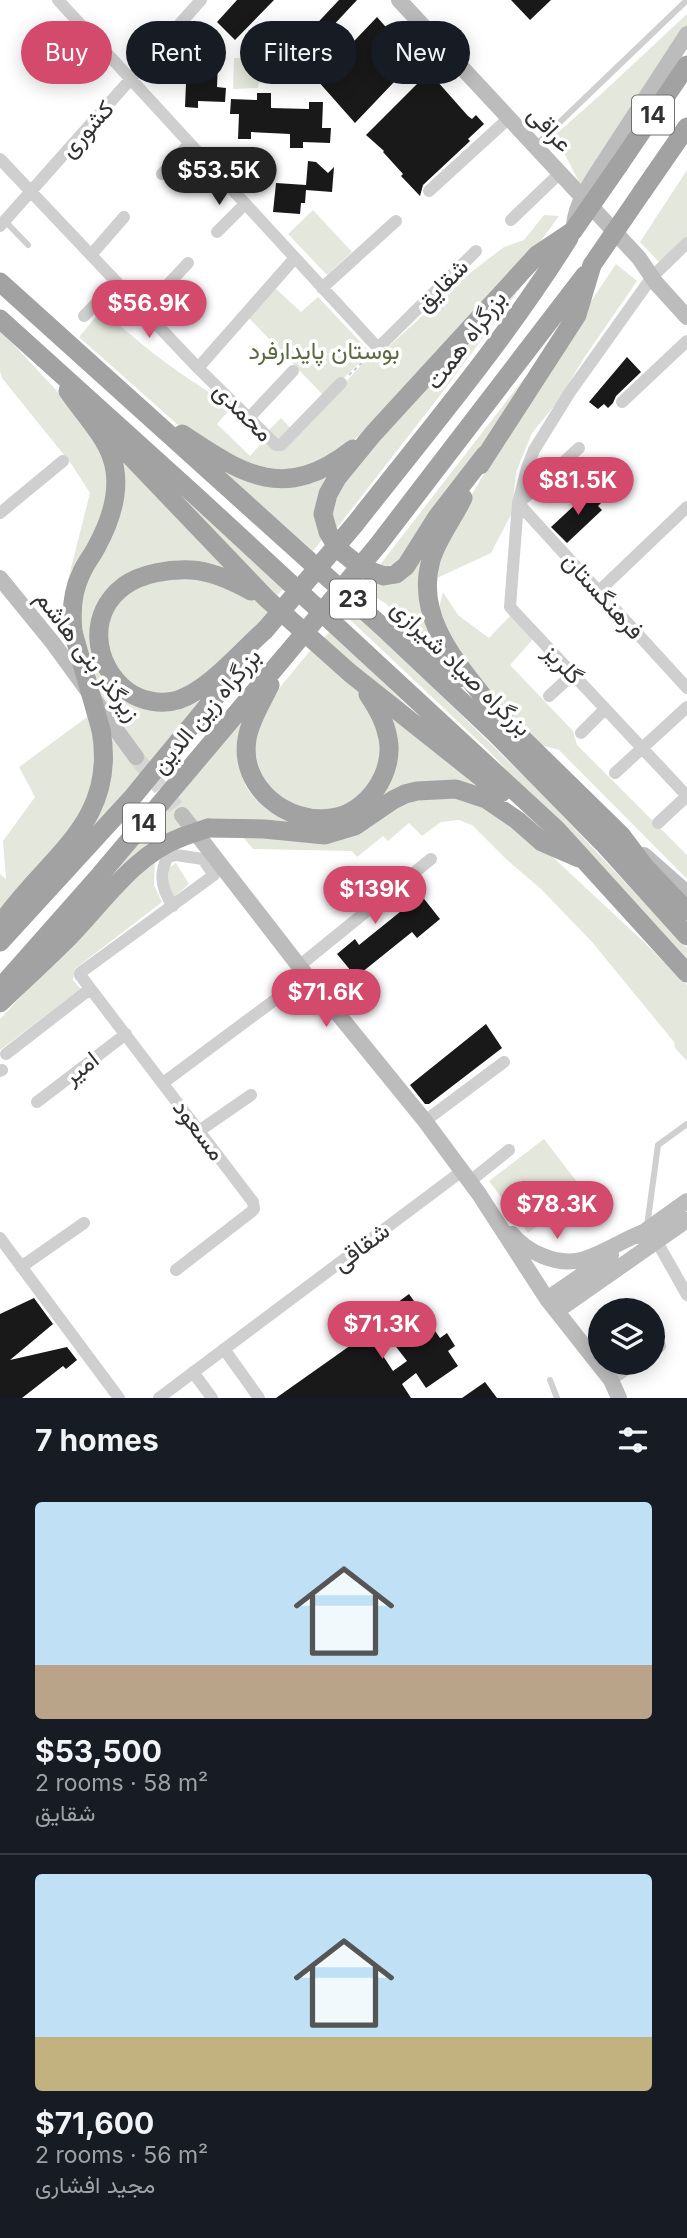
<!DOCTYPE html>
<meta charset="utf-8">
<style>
body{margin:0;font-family:Inter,Vazirmatn,sans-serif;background:#20242c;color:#f1f3f6;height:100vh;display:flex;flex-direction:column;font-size:26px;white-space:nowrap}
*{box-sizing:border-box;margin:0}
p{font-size:23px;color:#9ea1a6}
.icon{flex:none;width:38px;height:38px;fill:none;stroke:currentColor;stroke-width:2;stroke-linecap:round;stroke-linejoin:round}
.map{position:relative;height:1398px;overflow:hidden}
.drawer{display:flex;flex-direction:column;background:#171b24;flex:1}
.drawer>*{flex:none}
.banner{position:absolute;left:21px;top:21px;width:646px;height:63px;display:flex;gap:14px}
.tools{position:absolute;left:588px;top:1298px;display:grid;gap:14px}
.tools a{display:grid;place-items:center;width:77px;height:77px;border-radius:50%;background:#171b24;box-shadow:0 4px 18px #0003;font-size:35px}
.price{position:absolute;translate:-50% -60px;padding:0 16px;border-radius:24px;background:#d34a6c;color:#fff;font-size:23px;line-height:46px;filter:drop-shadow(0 2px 4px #0008)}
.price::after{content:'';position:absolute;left:50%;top:42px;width:21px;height:16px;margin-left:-10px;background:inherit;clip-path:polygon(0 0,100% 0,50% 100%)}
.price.current{background:#222;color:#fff}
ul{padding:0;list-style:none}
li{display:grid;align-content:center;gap:14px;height:371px;padding:0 35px}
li+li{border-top:2px solid #363941}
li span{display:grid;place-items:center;height:217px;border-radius:7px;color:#555}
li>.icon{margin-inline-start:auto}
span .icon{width:126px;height:126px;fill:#fffc;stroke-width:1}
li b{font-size:30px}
h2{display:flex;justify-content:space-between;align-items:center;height:84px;padding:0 35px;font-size:30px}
.pill{padding:0 24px;border-radius:32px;background:#171b24;box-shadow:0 4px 18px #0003;font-size:24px;line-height:63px}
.pill.current{background:#d34a6c;color:#fff}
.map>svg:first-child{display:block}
.green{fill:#e4e8dc}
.building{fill:#191919}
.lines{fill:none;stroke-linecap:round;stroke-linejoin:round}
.secondary-tunnel{stroke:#d6d6d6;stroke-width:16;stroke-dasharray:16 8;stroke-linecap:butt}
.path{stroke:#c9c9c9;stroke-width:2;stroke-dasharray:3.5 3.5;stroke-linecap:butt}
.service{stroke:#cfcfcf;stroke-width:6}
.minor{stroke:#cfcfcf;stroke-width:12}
.secondary{stroke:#bcbcbc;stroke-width:16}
.trunk{stroke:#a2a2a2;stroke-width:19}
.secondary-bridge{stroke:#bcbcbc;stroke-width:16}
.trunk-bridge{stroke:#a2a2a2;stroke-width:19}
.labels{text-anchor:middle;stroke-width:7;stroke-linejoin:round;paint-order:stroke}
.shield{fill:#fff;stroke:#707070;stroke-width:2}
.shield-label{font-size:23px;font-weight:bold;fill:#323232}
.street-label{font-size:24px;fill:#323232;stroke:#fff}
.park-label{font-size:24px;fill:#5c6943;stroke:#fff}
</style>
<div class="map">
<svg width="687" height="1398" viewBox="0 0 687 1398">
<rect width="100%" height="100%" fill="#fff"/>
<path class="green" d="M687 14V26L580 184 555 135 599 96Z
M234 58 268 60 275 71V84L259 83 258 88 233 89Z
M687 170V238L661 264 640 242Z
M313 210 352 252 327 275 288 234Z
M544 215 559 216 538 245 361 434 354 440 309 466 269 472 187 433 79 337 100 312C116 322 129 333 143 345 171 368 202 388 232 407L217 424 250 456 264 440 262 437 281 418 297 435 375 350 387 348 466 276 504 247 524 240Z
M545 255 438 398 333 533 327 511 334 488Z
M616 264 637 281 584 358 559 400 532 433 516 472 512 513 491 553 437 578 432 573 457 519 564 341Z
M274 287 301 312 318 297 370 352 325 397 246 315Z
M0 330 85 421 109 462 106 514 67 584 90 493 72 465 2 378 0 371Z
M530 373 406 560 376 570 522 381Z
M114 453 245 584 222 572 121 584 98 653 155 704 235 662 81 843 101 802 76 607 108 532Z
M344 468 326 535 313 551 220 469 312 483Z
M159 473 286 586 274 599Z
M421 548 424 563 462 676 385 603 363 590 373 577Z
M189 576 234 586 270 609 239 646 179 697H149L112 668 104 627 125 593 133 587Z
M443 592 458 615 489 638 512 614 534 638 510 665 573 731 577 745 687 855V879L559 750 537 744 529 737 453 648 439 607Z
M350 606 545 797 687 948V961L487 749 344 614Z
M330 631 450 747 321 642Z
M313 647 363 695 384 738 374 782 352 803 321 813 299 809 262 783 253 742 263 708Z
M376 700 498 796 540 836C516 815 486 788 454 784 401 777 376 821 330 830 310 834 292 828 272 825 260 823 247 825 235 825 199 827 179 831 149 851L31 969 105 884 256 704C252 711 246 719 243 727 212 821 344 862 386 781 401 753 392 726 376 700Z
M90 715 101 766 84 815 0 912V874L6 879 3 841 35 797 19 767Z
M472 797 528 834 646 944 687 985V1061L675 1048 674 1042 592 942 541 889 506 859 472 825 459 820 441 822 422 836 409 823 388 841 383 836 357 857 352 851 253 849 238 831 288 836 401 801Z
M155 861 154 885 162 902 75 969 73 980 81 989 0 1050V1019L142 866Z
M176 863 189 884 173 898 168 882 169 868Z
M544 1139 584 1191 528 1233 489 1181Z"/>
<path class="building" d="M237 0H274L235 40 217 22Z
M339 0H357L301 60 291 51Z
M511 0H551L530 20Z
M377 17 415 60 355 123 317 80Z
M204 61 218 62 217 87 226 88 225 102 198 101V108L185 107 186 83 177 82 178 68 204 69Z
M429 72 468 116 472 119 476 115 484 124 468 139 470 141 423 185 420 196 401 176 403 174 383 152 384 151 366 135Z
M257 93H271V108L309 109V102H323L322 128H331L330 143 303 142V148H290V134L251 132V139H238L239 114H230L231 99 257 100Z
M308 161 316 162 328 173 334 167 332 192 306 190 305 203H301L300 214 273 212 276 183 306 185Z
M627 357 641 372 616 396 613 403 608 408 604 404 598 409 589 402Z
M591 490 602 502 598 506 602 510 567 543 551 527Z
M421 895 440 919 417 938 412 932 356 977 337 954 355 939 359 945Z
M486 1024 502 1048 429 1104H425L410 1085Z
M409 1294 440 1338 447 1333 455 1346 448 1351 458 1366 426 1388 416 1373 402 1384 411 1398H276L368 1333 393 1371 407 1361 387 1335 390 1333 378 1317Z
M34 1298 53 1324 10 1360 67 1347 77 1360 66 1369 63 1366 22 1398H0V1314Z
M485 1382 497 1398H462Z"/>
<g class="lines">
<path class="secondary-tunnel" d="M136 757 182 815"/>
<path class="path" d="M349 375 370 355"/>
<path class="service" d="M49 44 76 20
M537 144 687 0
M5 221 28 245
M647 1226 658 1145 687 1124
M550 1380 557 1398"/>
<path class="minor" d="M58 0 378 348 476 251
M0 159 198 368 276 445H281L341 383
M162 174 189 144
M429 191 509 118
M511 220 560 173
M0 226 201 0
M217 232 245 204
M687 243 652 277 570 392 534 450 527 468 518 503 510 607 687 796
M91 255 124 217
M322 288 396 221
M144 310 188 263
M84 316 117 282
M198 368 294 259
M622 402 687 341
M248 419 293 371
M518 503 687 688
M519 503 579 448
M0 513 63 461
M599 591 687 507
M549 696 573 674
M581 733 605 709
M615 773 687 707
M658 823 687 796
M173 906C162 890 158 874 168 857L176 855 203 859 214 875 80 973V975L253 1202 254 1209 251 1212 176 1270
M299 966 431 859
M6 1054 90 989
M0 1071 2 1070
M163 1083 307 976
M37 1102 126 1034
M425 1121 504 1062
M199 1131 251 1095
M469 1182 509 1150
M0 1238 119 1398
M656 1240 687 1295
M21 1267 84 1223
M224 1349 259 1398
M653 1351 660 1346
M193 1372 212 1398
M611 1380 635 1363
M159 1398 462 1171"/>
<path class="secondary" d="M399 0 639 258 656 283 687 317
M602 165 687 34
M0 578 53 643 136 757
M182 815 299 966 425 1121 479 1194 547 1299 611 1380 619 1398
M644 855 687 893
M512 1234C527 1252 556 1266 581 1260 603 1254 624 1239 646 1231
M638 1236 687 1201
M547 1299 611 1255
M557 1311 687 1220"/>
<path class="trunk" d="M619 165 687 65
M642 192 687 127
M0 282 387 631 494 732 603 843 687 936
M0 319 197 497 556 829 687 973
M68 391C82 412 104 434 112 458 122 488 111 520 97 546 92 556 85 564 81 574 72 592 71 612 73 632
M182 434C245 476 285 502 353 449
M111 436 267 599 350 673 501 793
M485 455 437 517 406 566 396 574 384 576 362 568 338 549 328 532 323 514 328 494 337 478 373 434 537 255 573 231
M480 465 577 315 592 265
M463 498C453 519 437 539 431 560 414 619 459 665 492 708
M355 524C428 431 506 339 569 238
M378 545 585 275
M251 591C233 581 212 571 191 570 170 569 142 573 124 586 87 614 93 664 127 691 141 701 161 705 178 700 210 689 240 652 265 630
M411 635 459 678
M270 685C262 702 250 720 247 739 239 787 287 825 332 818 367 813 395 773 388 738 385 721 377 708 368 694
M484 701 621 835 645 867 687 911
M208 828 264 829 325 835 355 826 393 800 405 794 417 791 456 789 486 799 517 820 542 842 579 858
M0 925C46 857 118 824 101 730
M0 942 131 799 248 657
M0 988 100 875 285 656
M0 1003C23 981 47 959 70 936 104 901 135 854 182 837"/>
<path class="secondary-bridge" d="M574 225C576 203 590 183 602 165"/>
<path class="trunk-bridge" d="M573 231 619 165
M592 265 642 192
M265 630 355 524
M73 632 101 730
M285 656 378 545
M182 837 208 828"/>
</g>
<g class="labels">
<g class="shield">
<rect x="632" y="95.5" width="42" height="39" rx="5"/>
<rect x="330" y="579.5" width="46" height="39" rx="5"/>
<rect x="123" y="803.5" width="42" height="39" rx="5"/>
</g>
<g class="shield-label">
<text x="653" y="123">14</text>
<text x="353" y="607">23</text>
<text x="144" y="831">14</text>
</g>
<g class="street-label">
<text transform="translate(87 129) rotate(-48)" y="8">کشوری</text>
<text transform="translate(550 129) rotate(47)" y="8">عراقی</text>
<text transform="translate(442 285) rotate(-45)" y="8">شقایق</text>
<text transform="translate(466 340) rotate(-53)" y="8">بزرگراه همت</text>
<text transform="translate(243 412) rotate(45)" y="8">محمدی</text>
<text transform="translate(603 596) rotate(48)" y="8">فرهنگستان</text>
<text transform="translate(88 656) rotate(53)" y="8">زیرگذر بنی هاشم</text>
<text transform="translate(563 664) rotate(47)" y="8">گلریز</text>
<text transform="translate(461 668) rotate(44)" y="8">بزرگراه صیاد شیرازی</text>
<text transform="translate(206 711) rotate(-50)" y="8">بزرگراه زین الدین</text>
<text transform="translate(81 1068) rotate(-38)" y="8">امیر</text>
<text transform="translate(199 1130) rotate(53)" y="8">مسعود</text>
<text transform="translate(361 1247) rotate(-37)" y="8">شقاقی</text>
</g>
<g class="park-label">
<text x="324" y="359">بوستان پایدارفرد</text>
</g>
</g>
</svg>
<div class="tools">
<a><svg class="icon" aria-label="layers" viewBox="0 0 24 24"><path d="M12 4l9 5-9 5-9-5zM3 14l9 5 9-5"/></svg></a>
</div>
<b class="price current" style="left:219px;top:207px">$53.5K</b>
<b class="price" style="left:149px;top:340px">$56.9K</b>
<b class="price" style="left:578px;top:517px">$81.5K</b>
<b class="price" style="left:375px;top:926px">$139K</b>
<b class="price" style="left:326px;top:1029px">$71.6K</b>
<b class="price" style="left:557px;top:1241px">$78.3K</b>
<b class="price" style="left:382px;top:1361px">$71.3K</b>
<div class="banner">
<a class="pill current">Buy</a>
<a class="pill">Rent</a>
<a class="pill">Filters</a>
<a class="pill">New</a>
</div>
</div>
<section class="drawer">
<h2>7 homes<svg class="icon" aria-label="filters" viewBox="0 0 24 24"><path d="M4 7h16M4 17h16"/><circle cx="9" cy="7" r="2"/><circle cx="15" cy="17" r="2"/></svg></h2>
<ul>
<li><span style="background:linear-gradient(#bfe0f5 75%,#b9a48a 0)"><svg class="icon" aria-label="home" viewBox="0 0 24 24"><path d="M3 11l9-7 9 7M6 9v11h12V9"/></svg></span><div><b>$53,500</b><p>2 rooms · 58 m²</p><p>شقایق</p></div></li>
<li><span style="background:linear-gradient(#bfe0f5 75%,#c2b280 0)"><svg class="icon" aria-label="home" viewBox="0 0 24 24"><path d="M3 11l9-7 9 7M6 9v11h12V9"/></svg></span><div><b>$71,600</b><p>2 rooms · 56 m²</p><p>مجید افشاری</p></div></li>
</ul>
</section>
